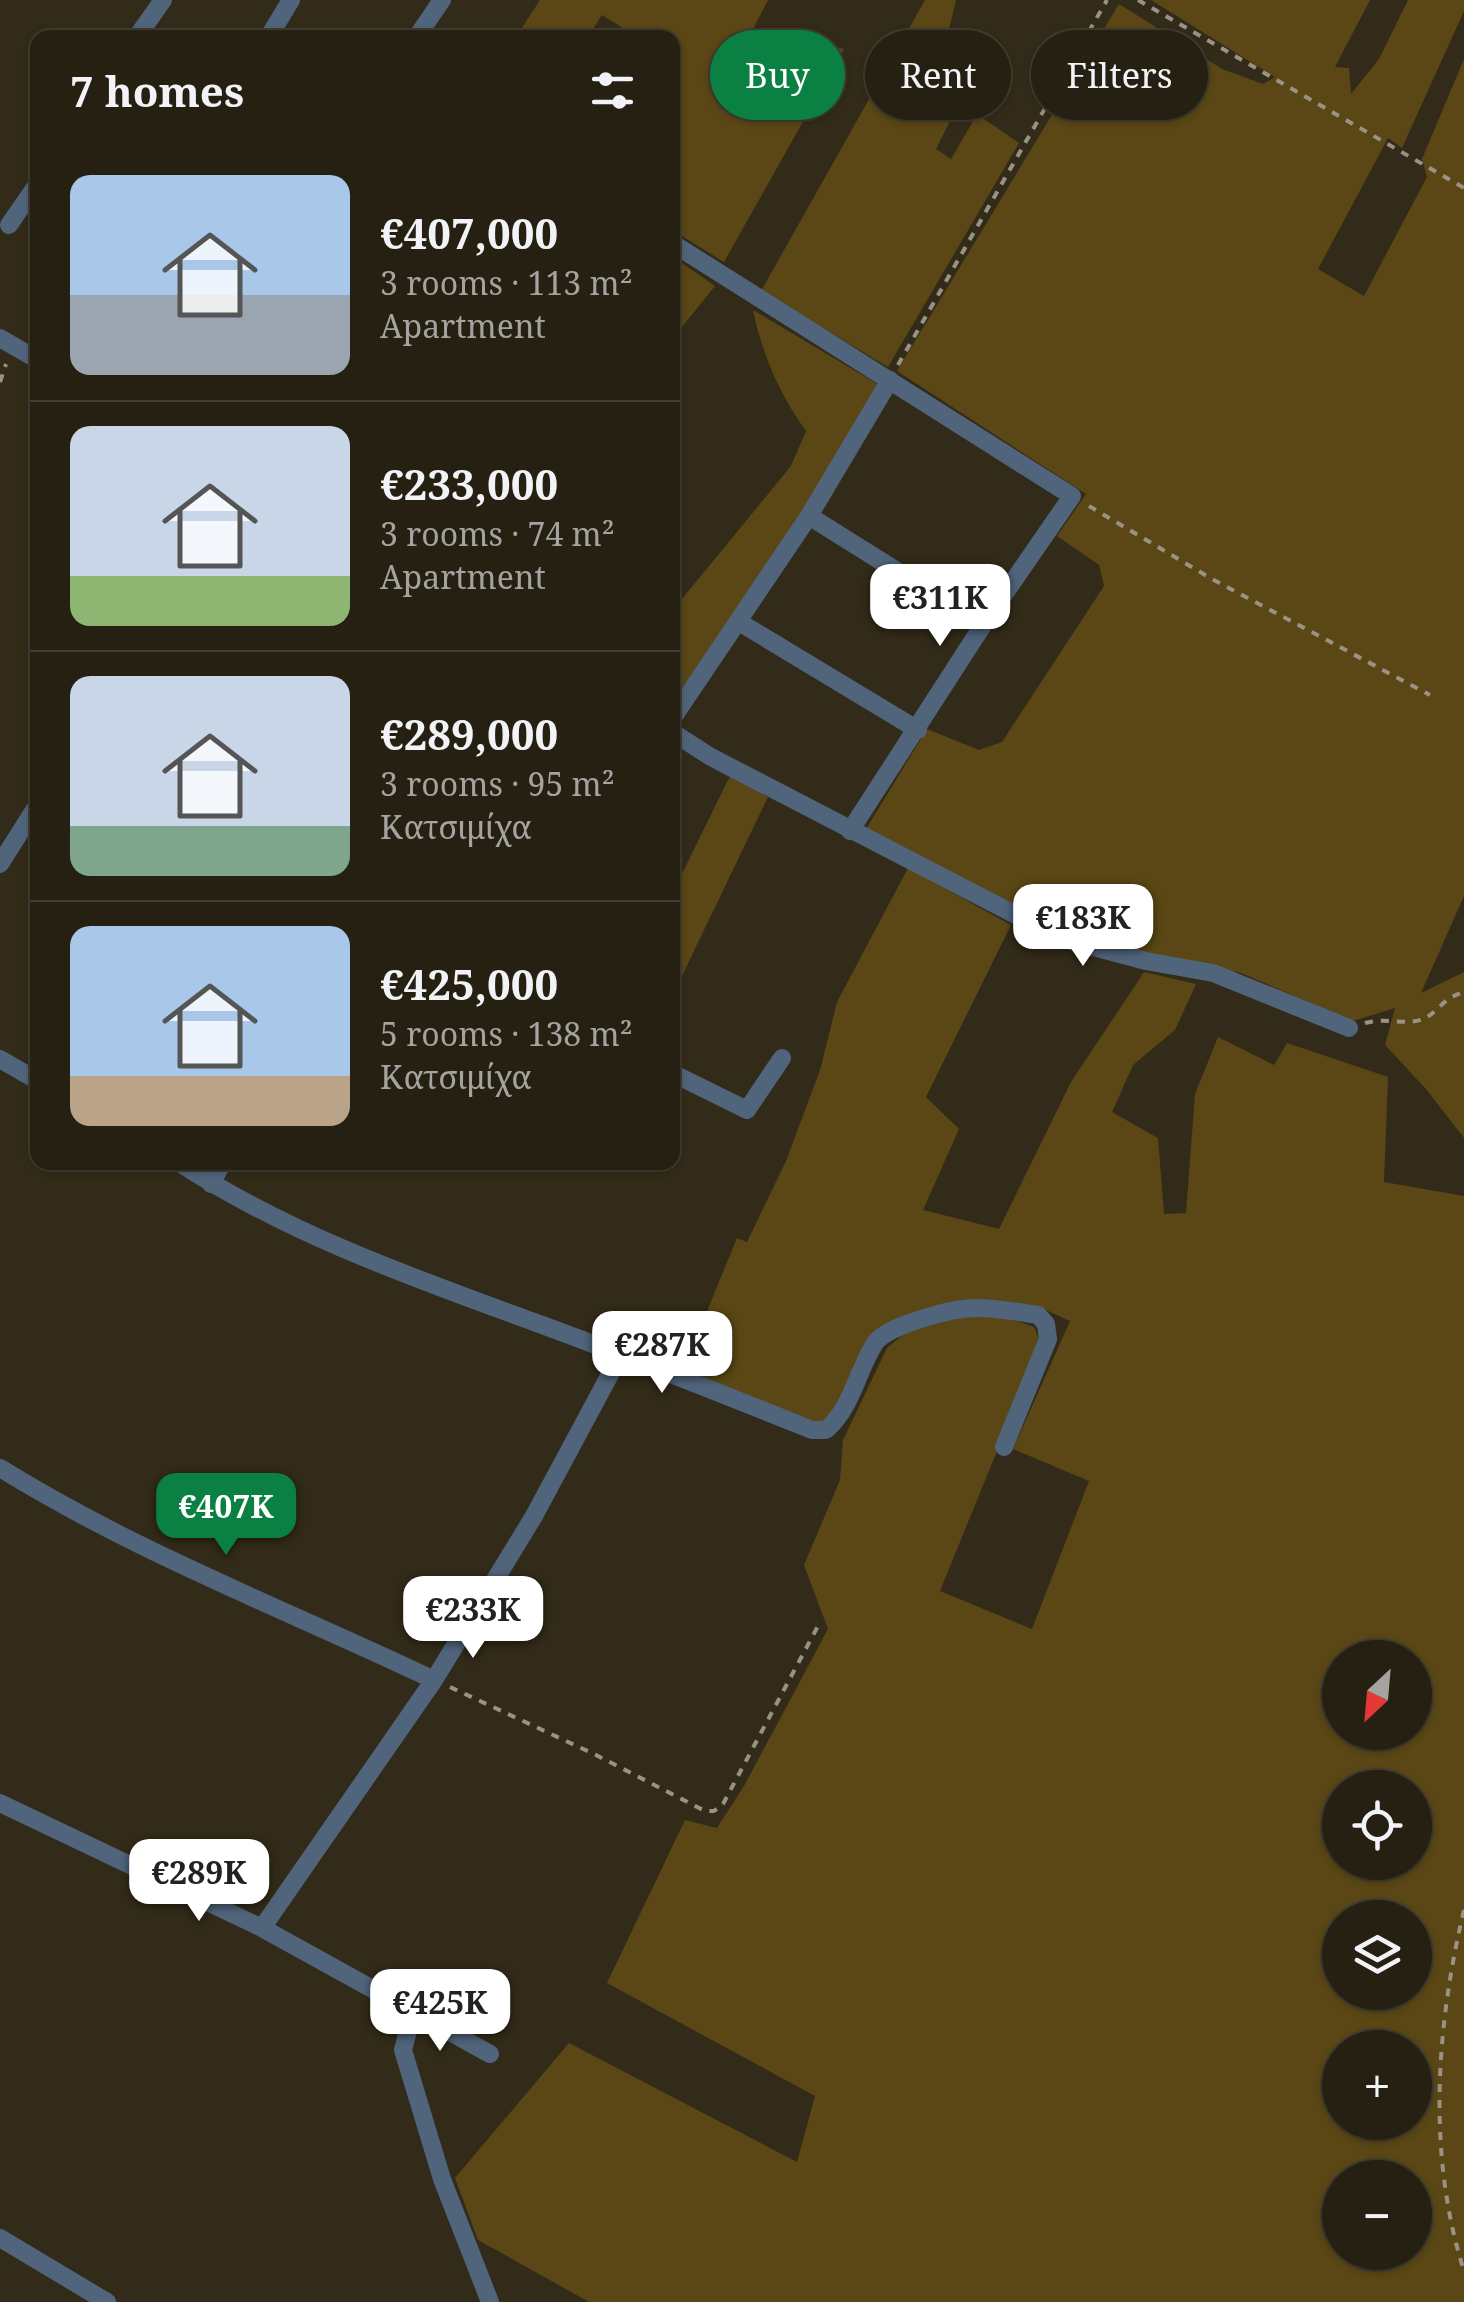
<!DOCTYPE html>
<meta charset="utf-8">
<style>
body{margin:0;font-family:"Noto Serif",serif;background:#322d21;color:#f1f3f6;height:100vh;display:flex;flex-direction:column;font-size:38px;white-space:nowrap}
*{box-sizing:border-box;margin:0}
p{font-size:32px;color:#a4a3a0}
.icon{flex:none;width:55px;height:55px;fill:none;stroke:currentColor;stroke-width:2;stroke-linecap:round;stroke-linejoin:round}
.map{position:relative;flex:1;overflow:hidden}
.details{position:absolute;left:30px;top:30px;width:650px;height:1140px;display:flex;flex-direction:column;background:#262013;border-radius:20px;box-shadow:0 2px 8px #0004,0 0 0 2px #423e33}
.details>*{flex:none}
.hud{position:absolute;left:710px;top:30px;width:602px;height:90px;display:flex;gap:20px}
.needle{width:65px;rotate:206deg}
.buttons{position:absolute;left:1322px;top:1640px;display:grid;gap:20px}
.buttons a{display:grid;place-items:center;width:110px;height:110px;border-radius:50%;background:#262013;box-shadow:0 2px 8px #0004,0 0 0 2px #423e33;font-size:50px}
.price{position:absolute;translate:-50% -85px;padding:0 22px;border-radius:20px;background:#fff;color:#222;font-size:32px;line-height:65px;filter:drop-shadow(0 2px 5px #0008)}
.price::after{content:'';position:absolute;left:50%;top:60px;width:30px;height:22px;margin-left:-15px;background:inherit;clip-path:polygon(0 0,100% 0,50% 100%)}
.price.active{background:#0b8043;color:#fff}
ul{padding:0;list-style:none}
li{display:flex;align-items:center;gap:30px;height:250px;padding:0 40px}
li+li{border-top:2px solid #423e33}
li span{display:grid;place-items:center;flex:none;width:280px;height:200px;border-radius:20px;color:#555}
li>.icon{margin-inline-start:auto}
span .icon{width:120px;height:120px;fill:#fffc;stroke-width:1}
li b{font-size:42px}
h2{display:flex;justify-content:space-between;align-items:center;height:120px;padding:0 40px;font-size:42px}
.pill{padding:0 35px;border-radius:45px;background:#262013;box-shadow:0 2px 8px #0004,0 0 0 2px #423e33;font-size:35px;line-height:90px}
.pill.active{background:#0b8043;color:#fff}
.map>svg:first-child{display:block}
.green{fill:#5a4715;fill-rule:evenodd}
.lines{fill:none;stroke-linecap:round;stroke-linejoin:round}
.path{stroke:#9a9385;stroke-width:4;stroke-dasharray:8 8;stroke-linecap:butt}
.street{stroke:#50647b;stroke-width:18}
</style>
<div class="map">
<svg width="1464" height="2302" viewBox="0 0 1464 2302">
<rect width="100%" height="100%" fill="#332b19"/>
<path class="green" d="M540 0H768L739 57 736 85 755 91 823 43 844 49 724 262 677 233V206L672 198V38L637 37 602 15 588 37H516Z
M925 0H956L944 50 975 71 936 149 951 159 975 118 984 119 1019 143 888 367 761 291Z
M1151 0H1370L1335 67 1349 68 1351 94 1379 59 1408 0H1464V11L1402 148 1388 138 1318 269 1364 296 1427 177 1422 159 1464 59V896L1421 993 1464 972V1138L1426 1089 1385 1045 1395 1008 1353 1021 1241 973 1136 951 1058 927 866 829 927 729 979 750 1002 742 1104 586 1099 565 1057 536 1086 494 897 371 1119 4 1222 69 1263 84 1275 77Z
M673 257 715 286 673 338Z
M753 310 879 385 808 505 673 701V610L791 466 806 431C780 395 762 354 753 310Z
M730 776 768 797 681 978 673 1007V892Z
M908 868 1011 925 926 1097 959 1129 923 1210 999 1229 1071 1082 1144 972 1196 984 1175 1030 1133 1065 1112 1112 1158 1138 1164 1214 1186 1213 1195 1094 1218 1037 1274 1065 1287 1043 1388 1077 1384 1182 1464 1196V2302H589L478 2240 455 2178 569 2043 797 2162 815 2096 607 1983 685 1820 717 1828 744 1786 828 1629 804 1565 840 1480 843 1440 887 1348 905 1333 954 1315 993 1313 1034 1327 1041 1343 940 1591 1032 1629 1089 1481 1013 1449 1070 1321 1037 1306 962 1300 901 1321 875 1335 835 1432 682 1372 737 1238 747 1242 786 1161 820 1070 837 1002ZM1340 1658H1415V1732H1340ZM1340 1788H1415V1862H1340ZM1340 1918H1415V1992H1340ZM1340 2048H1415V2122H1340ZM1340 2178H1415V2252H1340Z"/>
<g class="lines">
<path class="path" d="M1138 0 1464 188
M898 365 1107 0
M0 382 6 364
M1089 506 1212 579 1430 695
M1365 1023C1387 1017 1407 1026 1423 1019 1439 1012 1442 998 1464 992
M450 1687 596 1755 705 1811H714L723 1804 818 1626
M1464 1910C1436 2027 1427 2155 1464 2271"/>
<path class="street" d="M136 38 163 0
M268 38 291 0
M416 38 442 0
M9 225 38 183
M672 243 1072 496 983 625 850 831
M0 338 38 360
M809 516 983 625
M739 622 918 730
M672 719 809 516 890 380
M672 732 711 757 1060 938 1146 961 1213 973 1349 1028
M0 864 38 804
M0 1059 38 1081
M672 1073 747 1110 782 1058
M178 1162C288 1234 411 1277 534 1322 627 1356 720 1393 812 1430H826C852 1408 857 1371 875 1343 887 1325 954 1308 976 1308 996 1308 1018 1312 1038 1315L1046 1324 1048 1339 1004 1447
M211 1184 223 1162
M0 1468C137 1553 289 1611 434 1680
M0 1803 262 1928 490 2054
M262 1928 434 1680 534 1516 621 1354
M413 2012 403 2050 442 2179 490 2302
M0 2238 107 2302"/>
</g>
</svg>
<div class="buttons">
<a><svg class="needle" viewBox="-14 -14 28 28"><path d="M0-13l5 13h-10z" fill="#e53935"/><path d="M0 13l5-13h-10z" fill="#a4a3a0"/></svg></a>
<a><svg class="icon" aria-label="locate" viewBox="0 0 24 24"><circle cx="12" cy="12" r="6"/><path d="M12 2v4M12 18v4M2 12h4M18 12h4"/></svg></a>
<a><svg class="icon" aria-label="layers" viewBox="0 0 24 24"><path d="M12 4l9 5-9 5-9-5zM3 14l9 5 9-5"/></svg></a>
<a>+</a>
<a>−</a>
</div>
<b class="price" style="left:940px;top:649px">€311K</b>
<b class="price" style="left:1083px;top:969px">€183K</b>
<b class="price" style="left:662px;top:1396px">€287K</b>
<b class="price active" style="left:226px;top:1558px">€407K</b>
<b class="price" style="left:473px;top:1661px">€233K</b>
<b class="price" style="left:199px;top:1924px">€289K</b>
<b class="price" style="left:440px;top:2054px">€425K</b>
<div class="hud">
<a class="pill active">Buy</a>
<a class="pill">Rent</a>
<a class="pill">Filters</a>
</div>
<section class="details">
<h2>7 homes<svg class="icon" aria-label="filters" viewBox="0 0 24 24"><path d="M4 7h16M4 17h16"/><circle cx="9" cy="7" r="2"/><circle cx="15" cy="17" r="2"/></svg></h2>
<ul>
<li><span style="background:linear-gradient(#a9c7e8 60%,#9aa5b1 0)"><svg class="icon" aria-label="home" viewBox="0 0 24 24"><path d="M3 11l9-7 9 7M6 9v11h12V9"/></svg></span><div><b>€407,000</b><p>3 rooms · 113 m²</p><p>Apartment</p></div></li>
<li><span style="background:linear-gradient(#c9d6e8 75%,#8fb573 0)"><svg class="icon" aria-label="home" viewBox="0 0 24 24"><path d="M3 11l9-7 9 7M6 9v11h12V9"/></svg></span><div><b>€233,000</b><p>3 rooms · 74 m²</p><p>Apartment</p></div></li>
<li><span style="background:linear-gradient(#c9d6e8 75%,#7fa58c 0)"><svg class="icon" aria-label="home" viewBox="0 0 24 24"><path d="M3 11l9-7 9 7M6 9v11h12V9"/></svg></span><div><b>€289,000</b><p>3 rooms · 95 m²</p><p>Κατσιμίχα</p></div></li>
<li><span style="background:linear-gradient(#a9c7e8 75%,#b9a48a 0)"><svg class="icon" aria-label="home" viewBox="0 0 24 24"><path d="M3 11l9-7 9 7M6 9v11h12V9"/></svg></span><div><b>€425,000</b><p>5 rooms · 138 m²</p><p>Κατσιμίχα</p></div></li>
</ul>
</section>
</div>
